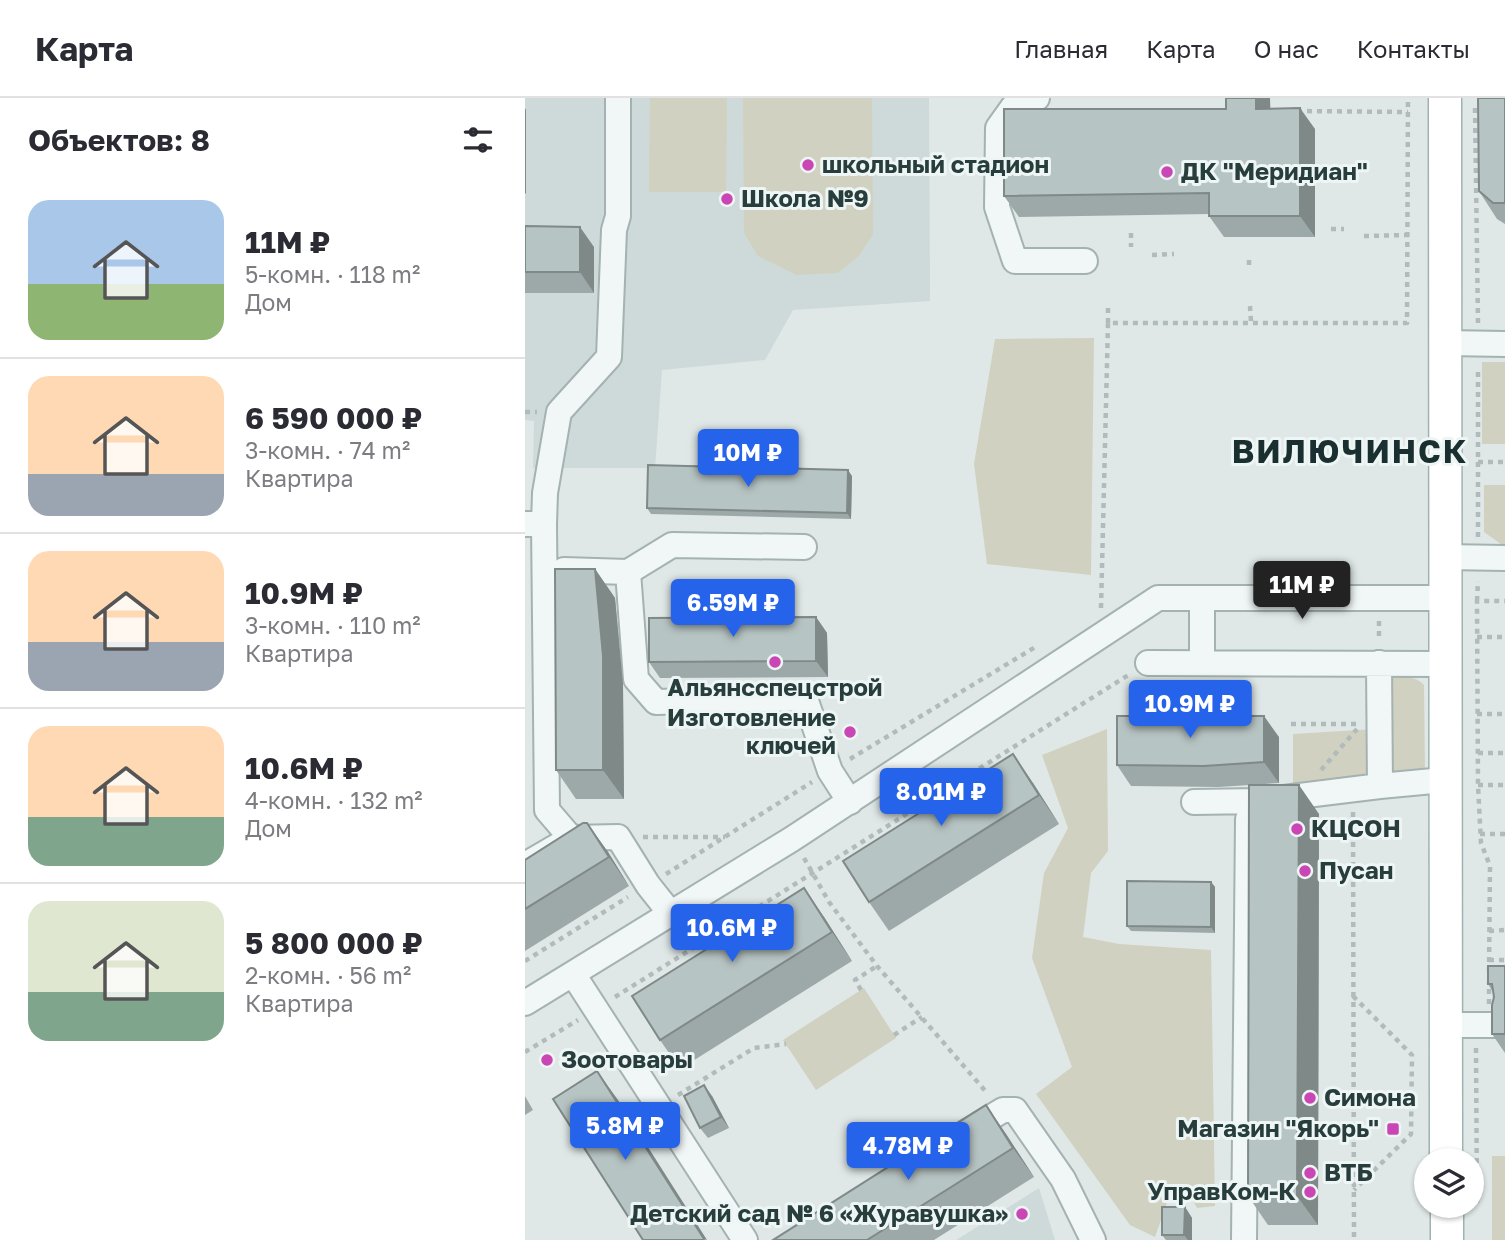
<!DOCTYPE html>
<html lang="ru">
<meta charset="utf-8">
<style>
body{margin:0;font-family:"Golos Text",sans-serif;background:#f2f2f3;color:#2b2b33;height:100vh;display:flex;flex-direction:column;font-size:26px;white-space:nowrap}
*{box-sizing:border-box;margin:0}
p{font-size:23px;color:#7c7c81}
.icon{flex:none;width:38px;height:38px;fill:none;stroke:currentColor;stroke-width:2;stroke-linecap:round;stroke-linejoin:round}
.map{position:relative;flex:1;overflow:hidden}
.sheet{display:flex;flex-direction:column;background:#fff;width:525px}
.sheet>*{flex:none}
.fabs{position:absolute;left:889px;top:1050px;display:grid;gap:14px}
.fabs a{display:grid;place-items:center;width:70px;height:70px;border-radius:50%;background:#fff;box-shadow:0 2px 5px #0004;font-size:35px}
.price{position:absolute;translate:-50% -60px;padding:0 16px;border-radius:7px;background:#2563eb;color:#fff;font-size:23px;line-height:46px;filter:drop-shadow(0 2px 4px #0008)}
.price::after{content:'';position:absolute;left:50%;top:42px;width:21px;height:16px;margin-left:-10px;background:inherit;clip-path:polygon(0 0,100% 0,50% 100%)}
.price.active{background:#222;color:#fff}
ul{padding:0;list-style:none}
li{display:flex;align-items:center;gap:21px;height:175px;padding:0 28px}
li+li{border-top:2px solid #e1e1e2}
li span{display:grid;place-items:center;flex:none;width:196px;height:140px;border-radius:21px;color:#555}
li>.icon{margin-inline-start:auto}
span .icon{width:84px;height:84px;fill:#fffc;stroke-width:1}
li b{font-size:30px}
h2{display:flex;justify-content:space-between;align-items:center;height:84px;padding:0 28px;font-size:30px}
header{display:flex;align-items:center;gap:42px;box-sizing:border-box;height:98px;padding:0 35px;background:#fff;border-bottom:2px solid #e1e1e2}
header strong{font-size:33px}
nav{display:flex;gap:38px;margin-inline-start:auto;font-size:24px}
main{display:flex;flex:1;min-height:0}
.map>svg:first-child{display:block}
.built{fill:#cddad9}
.green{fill:#d0d1c0}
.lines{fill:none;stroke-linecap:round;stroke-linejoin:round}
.minor-casing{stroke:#a4b2b1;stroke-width:28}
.major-casing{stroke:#9eb3b1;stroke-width:35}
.path{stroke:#b1bbbb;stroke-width:4.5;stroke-dasharray:5 5;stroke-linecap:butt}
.minor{stroke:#f1f6f6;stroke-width:24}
.major{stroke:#fff;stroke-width:32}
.wall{fill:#9da9a8}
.shaded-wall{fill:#7f8988}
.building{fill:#b6c4c3;stroke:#7f8988;stroke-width:2}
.poi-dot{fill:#ca46b5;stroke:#eef5f5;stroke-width:2.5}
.labels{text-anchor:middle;stroke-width:6;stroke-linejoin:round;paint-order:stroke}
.poi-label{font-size:24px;font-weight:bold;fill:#283e3d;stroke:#eef5f5;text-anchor:start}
.district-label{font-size:32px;font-weight:bold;letter-spacing:2px;fill:#1a2f2f;stroke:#eef5f5}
</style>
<header>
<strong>Карта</strong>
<nav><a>Главная</a><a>Карта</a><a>О нас</a><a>Контакты</a></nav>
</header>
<main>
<section class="sheet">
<h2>Объектов: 8<svg class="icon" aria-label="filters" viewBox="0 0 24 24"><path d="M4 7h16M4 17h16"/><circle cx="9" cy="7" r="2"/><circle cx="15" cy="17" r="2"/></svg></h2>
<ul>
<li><span style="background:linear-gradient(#a9c7e8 60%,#8fb573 0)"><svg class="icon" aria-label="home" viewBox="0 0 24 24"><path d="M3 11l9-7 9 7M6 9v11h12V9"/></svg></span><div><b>11M ₽</b><p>5-комн. · 118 m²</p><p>Дом</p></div></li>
<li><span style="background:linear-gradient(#ffd9b3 70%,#9aa5b1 0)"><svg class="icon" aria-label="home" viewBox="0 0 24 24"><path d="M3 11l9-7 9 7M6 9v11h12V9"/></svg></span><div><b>6 590 000 ₽</b><p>3-комн. · 74 m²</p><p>Квартира</p></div></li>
<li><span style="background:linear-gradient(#ffd9b3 65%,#9aa5b1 0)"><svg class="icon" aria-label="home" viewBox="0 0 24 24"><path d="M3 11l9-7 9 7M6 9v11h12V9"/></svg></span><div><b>10.9M ₽</b><p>3-комн. · 110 m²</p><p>Квартира</p></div></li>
<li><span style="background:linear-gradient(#ffd9b3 65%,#7fa58c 0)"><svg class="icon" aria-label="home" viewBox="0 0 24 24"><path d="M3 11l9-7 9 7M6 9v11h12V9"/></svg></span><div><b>10.6M ₽</b><p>4-комн. · 132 m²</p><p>Дом</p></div></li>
<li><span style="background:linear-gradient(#dfe7d0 65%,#7fa58c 0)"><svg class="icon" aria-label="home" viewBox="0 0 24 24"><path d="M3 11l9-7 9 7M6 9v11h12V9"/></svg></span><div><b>5 800 000 ₽</b><p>2-комн. · 56 m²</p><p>Квартира</p></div></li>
</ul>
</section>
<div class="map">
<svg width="980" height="1142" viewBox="0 0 980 1142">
<rect width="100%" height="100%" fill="#dfe8e7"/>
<path class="built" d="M0 0H404L405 203 268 212 240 262 137 272 130 370H8L9 323 0 322Z
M514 1090 530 1142H431Z"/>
<path class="green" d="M125 0H202L201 94H124Z
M218 0H347L348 136 334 158 313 175 272 177 233 158 219 135Z
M569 240 566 477 462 466 449 366 470 241Z
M957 264H980V346H957Z
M959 387H980V449L959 434Z
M866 578C878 579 890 577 899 587L900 674 866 678Z
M582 631 583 753 566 775 558 839 594 846 686 852 690 1108 672 1110 665 1097 643 1102 630 1139 605 1127 511 996 547 969 507 860 519 775 543 730 517 657Z
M850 631V677L768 693V636Z
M339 890 371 940 291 992 258 942Z
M967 1058H980V1142H967Z"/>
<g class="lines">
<g class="minor-casing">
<path id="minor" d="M512 0 488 9 473 30 472 109 490 163H560
M921 245 980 246
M0 426H19L22 712 46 740
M19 426 20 395 34 314 84 259 89 132 93 118V0
M920 459 980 460
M39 472 103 474 147 447 279 449
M103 474 111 581 131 604 280 600 305 673 325 704
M677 500V565
M623 565 921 566
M854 565 855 688
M669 704 733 703
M0 767 46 740 93 739 123 787 146 816
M48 876 220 1142
M0 905 267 741 633 500H921
M921 927H974
M440 1035 478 1012H490L538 1081 568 1142
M719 1142 723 721 733 703 855 688 919 682"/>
</g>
<g class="major-casing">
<path id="major" d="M920 0 921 1062
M922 1108V1142"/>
</g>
<path class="path" d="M950 10 953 225
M772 13 883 14
M806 131H819
M606 135V149
M839 138 884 137
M627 157 649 156
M724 162V171
M725 208 726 224
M583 225V208
M0 314H12
M953 364H980
M953 439V269
M952 503 953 483
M576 510 583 225H882L883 0
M854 523V542
M952 539H980
M676 590 677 609
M952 616H980
M766 626H833
M953 655H980
M325 661 512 548
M796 672 832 631
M953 687H980
M828 714 829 1142
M955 736H980
M118 739H200
M279 760 304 804 352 868 463 996
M141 776 287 684
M964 833 980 832
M964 862H980
M0 863 103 799
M964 874 965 768 956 745 953 687 952 503H980
M336 892 330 882 352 868
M828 898 887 957 886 1036 829 1092
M90 899 605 576
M964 906V883
M369 937 397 919
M951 950 952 1110
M0 954 53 922
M153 997 229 950 261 946"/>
<use href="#minor" class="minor"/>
<use href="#major" class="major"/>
</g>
<path class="wall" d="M701 0H745V11L790 31V139H699L684 118V116L494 119 479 98 701 11Z
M980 0V126L972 121 954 93Z
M0 128 69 149V195H0Z
M327 378 326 421 126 416 122 410Z
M70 471 90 500 98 587 99 701H51L31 672Z
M291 519 302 535 303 579 135 580 124 564Z
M754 639V685L694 689 606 688 592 667Z
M508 685 534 726 364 833 344 804Z
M794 716 793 1127H743L723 1098Z
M62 725 83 754 104 788 0 853V762Z
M686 784 690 789V835L606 833 602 828Z
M299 819 327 863 155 971 135 942Z
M980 868V955L967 936 969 899 968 894 963 886Z
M0 998 8 1012 0 1017Z
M187 998 204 1030 183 1040 175 1030Z
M461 1007 481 1036 509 1079 409 1142H248Z
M660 1109 667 1120V1142H641L637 1137Z"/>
<path class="shaded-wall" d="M731 0H745L746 32 731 11Z
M0 10 1 12V96L0 95Z
M775 10 790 31V139L775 118Z
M55 129 69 149V195L55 174Z
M323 372 327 378 326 421 322 415Z
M70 471 90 500 98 587 99 701 78 672Z
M291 519 302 535 303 579 291 563Z
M739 618 754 639V685L739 664Z
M488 656 508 685 534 726 514 697Z
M774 687 794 716 793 1127 772 1098Z
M62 725 83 754 104 788 84 759Z
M686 784 690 789V835L686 829Z
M279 790 299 819 327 863 307 834Z
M72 973 93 1002 182 1142 179 1141Z
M179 987 187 998 204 1030 196 1019Z
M461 1007 481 1036 509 1079 488 1050Z
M660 1109 667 1120V1142H663L659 1137Z"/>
<path class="building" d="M701 0H731V11L775 10V118H684V95L479 98V11H701Z
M953 0H980V105H968L954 93Z
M0 128 55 129V174H0Z
M123 367 323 372 322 415 122 410Z
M30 471H70L78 558V672H31Z
M291 519V563L124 564V520Z
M592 618H739V664L679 668 592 667Z
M488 656 514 697 344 804 318 763Z
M724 687H774L772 1098H723Z
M58 725H62L84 759 0 811V762Z
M602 783 686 784V829L602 828Z
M279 790 307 834 135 942 107 898Z
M963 868H980V936H967V907L969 899 967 886H963Z
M72 973 179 1141 178 1142H118L28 1001Z
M179 987 196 1019 175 1030 159 998Z
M461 1007 488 1050 342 1142H248Z
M637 1109H660L659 1137H637Z"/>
<g class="poi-dot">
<circle cx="283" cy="67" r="7"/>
<circle cx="642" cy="74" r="7"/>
<circle cx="202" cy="101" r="7"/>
<circle cx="250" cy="564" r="7"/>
<circle cx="325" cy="634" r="7"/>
<circle cx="772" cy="731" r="7"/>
<circle cx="780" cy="773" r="7"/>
<circle cx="22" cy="962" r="7"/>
<circle cx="785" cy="1000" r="7"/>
<rect x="861" y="1024" width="14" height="14" rx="3.5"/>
<circle cx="785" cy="1075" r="7"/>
<circle cx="785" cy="1094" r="7"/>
<circle cx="497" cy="1116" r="7"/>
</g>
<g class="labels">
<g class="poi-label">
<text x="297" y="75">школьный стадион</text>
<text x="656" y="82">ДК "Меридиан"</text>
<text x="216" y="109">Школа №9</text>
<text x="250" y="598" text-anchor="middle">Альянсспецстрой</text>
<text x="311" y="628" text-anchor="end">Изготовление<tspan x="311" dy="28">ключей</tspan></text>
<text x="786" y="739">КЦСОН</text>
<text x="794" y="781">Пусан</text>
<text x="36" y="970">Зоотовары</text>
<text x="799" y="1008">Симона</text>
<text x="854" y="1039" text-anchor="end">Магазин "Якорь"</text>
<text x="799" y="1083">ВТБ</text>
<text x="771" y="1102" text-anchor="end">УправКом-К</text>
<text x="483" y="1124" text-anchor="end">Детский сад № 6 «Журавушка»</text>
</g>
<g class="district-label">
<text x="825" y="365">ВИЛЮЧИНСК</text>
</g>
</g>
</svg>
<div class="fabs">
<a><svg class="icon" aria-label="layers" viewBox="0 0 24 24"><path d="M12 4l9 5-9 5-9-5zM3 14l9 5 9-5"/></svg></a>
</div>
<b class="price" style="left:223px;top:391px">10M ₽</b>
<b class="price active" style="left:777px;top:523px">11M ₽</b>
<b class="price" style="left:208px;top:541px">6.59M ₽</b>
<b class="price" style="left:665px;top:642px">10.9M ₽</b>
<b class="price" style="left:416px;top:730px">8.01M ₽</b>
<b class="price" style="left:207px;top:866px">10.6M ₽</b>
<b class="price" style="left:100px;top:1064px">5.8M ₽</b>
<b class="price" style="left:383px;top:1084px">4.78M ₽</b>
</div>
</main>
